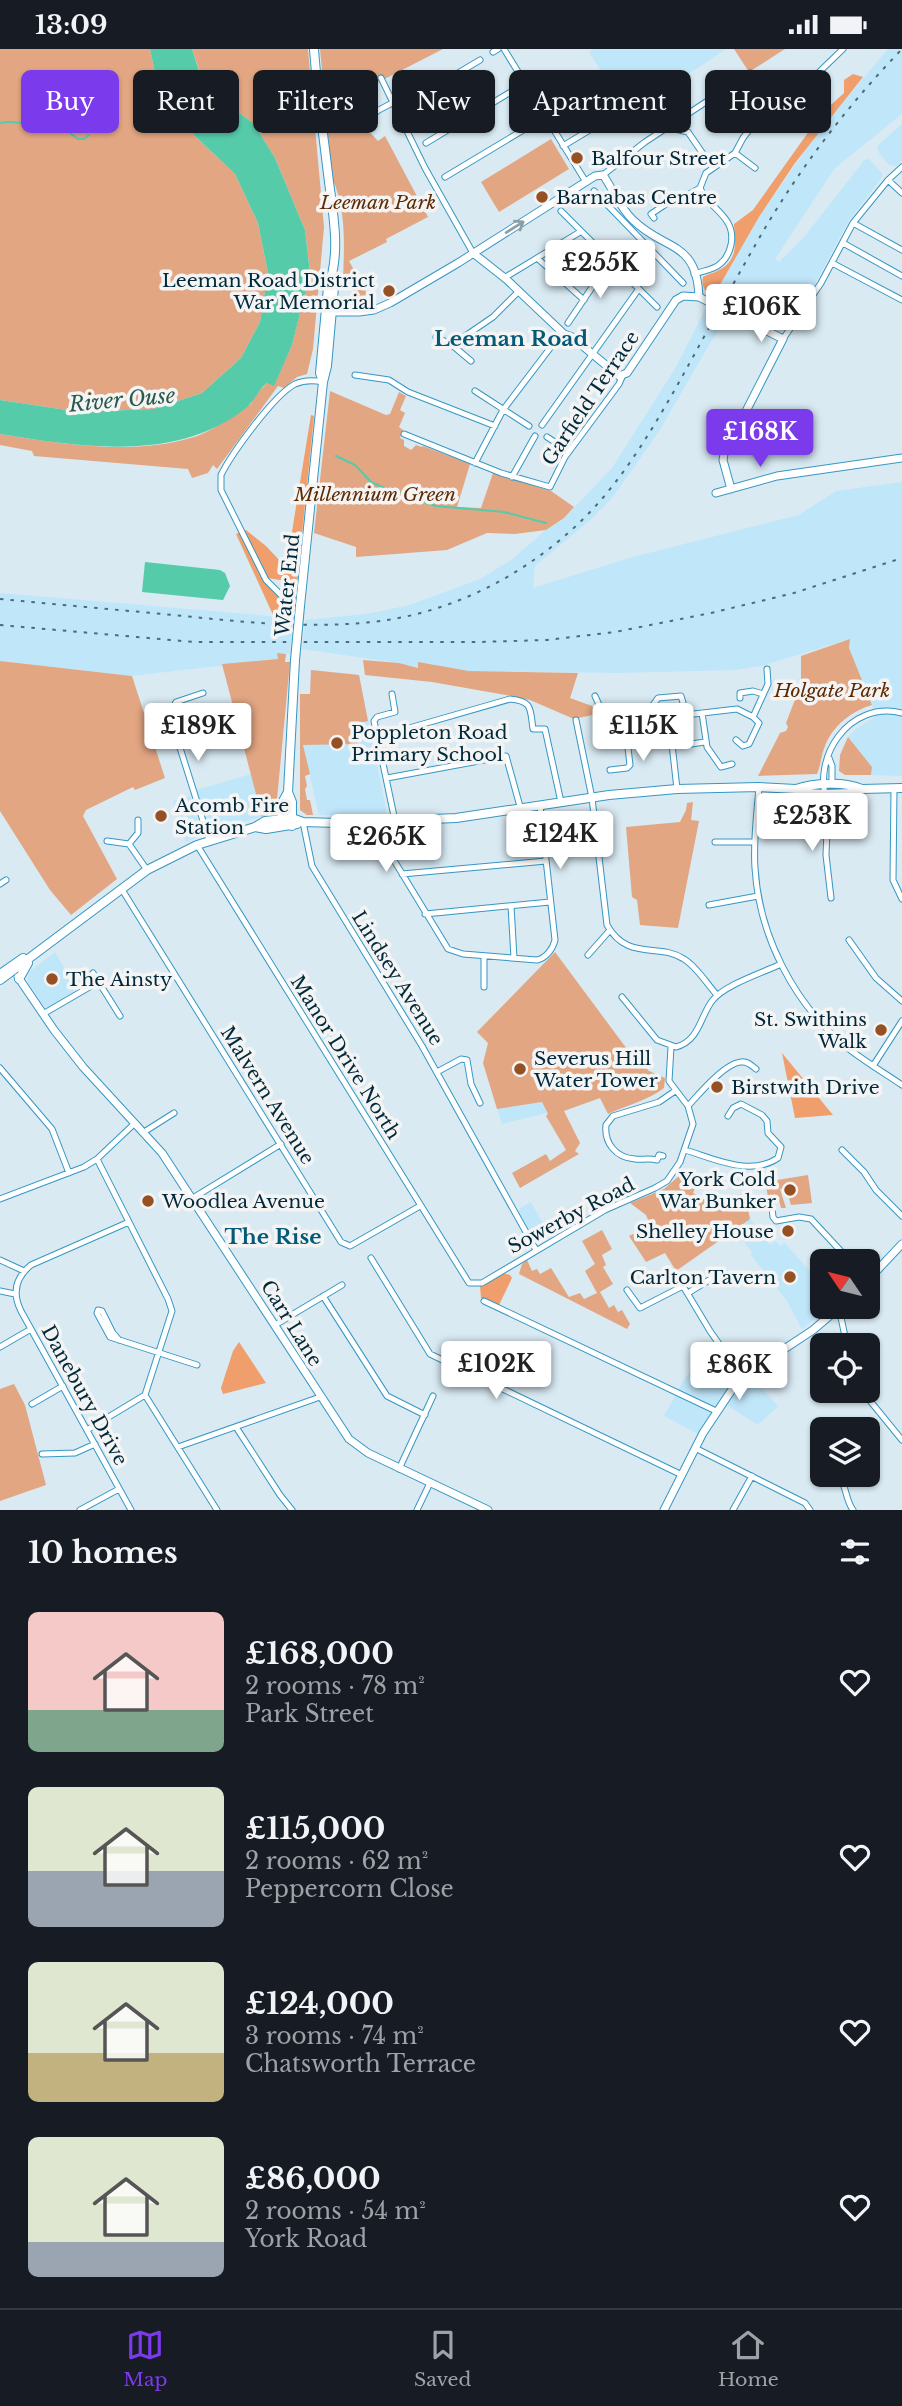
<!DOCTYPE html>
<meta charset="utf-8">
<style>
body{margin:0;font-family:"Libre Baskerville",serif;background:#242831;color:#f1f3f6;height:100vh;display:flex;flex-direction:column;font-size:26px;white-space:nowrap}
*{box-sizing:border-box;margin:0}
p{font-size:23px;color:#9ea1a6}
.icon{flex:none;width:38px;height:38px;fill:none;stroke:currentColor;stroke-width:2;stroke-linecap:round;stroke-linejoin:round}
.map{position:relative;height:1461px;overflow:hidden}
.sheet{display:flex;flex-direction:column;background:#171b24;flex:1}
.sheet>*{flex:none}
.top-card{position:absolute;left:21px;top:21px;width:861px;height:63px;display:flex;gap:14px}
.needle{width:46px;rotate:305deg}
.controls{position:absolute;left:810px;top:1200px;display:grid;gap:14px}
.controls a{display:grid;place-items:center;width:70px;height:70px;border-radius:10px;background:#171b24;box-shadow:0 2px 5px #0004;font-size:35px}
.price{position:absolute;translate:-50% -60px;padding:0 16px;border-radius:7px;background:#fff;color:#222;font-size:23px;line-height:46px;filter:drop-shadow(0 2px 4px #0008)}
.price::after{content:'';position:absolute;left:50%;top:42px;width:21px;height:16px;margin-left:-10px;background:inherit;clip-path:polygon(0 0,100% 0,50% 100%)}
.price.selected{background:#7c3aed;color:#fff}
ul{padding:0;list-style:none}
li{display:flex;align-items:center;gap:21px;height:175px;padding:0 28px}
li span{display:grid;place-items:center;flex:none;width:196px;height:140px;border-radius:10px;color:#555}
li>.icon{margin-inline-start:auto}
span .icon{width:84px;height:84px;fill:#fffc;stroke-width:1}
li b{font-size:30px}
h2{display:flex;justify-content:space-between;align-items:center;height:84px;padding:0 28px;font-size:30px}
.chip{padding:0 24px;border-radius:10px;background:#171b24;box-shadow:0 2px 5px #0004;font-size:24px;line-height:63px}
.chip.selected{background:#7c3aed;color:#fff}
.status{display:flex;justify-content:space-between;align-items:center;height:49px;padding:0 35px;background:#171b24;direction:ltr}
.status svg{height:19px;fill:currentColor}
.tabs{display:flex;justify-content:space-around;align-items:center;height:98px;border-top:2px solid #363941;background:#171b24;font-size:19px;color:#9ea1a6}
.tabs a{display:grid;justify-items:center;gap:4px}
.tabs .selected{color:#7c3aed}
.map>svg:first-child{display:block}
.built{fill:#c0e6fa}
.green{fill:#e2a683}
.forest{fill:#f09e6c}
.water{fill:#55cbaa}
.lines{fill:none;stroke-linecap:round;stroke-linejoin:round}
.stream{stroke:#55cbaa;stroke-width:2}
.street-casing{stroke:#3697c2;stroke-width:7}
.secondary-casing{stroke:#3697c2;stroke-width:9}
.primary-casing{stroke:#3697c2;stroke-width:10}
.street{stroke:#fff;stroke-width:5}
.secondary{stroke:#fff;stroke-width:7}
.primary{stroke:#fff;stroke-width:8}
.rail{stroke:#4b6c7a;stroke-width:2;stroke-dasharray:3.5 7;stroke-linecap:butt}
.primary-bridge-casing{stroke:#3697c2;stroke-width:10;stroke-linecap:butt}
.primary-bridge{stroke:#fff;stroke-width:8}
.oneway{stroke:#8c9fa7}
.poi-dot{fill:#955124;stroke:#f4f4f4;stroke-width:2.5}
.labels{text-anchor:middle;stroke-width:7;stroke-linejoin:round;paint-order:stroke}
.poi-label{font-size:19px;fill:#002a3b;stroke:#f4f4f4;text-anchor:start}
.park-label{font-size:19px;font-style:italic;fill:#5e2a03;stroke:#f4f4f4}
.street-label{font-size:19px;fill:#002a3b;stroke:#f4f4f4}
.neighbourhood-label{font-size:21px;font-weight:bold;fill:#025978;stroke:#f4f4f4}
.water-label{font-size:21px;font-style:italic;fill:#28594a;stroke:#f4f4f4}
</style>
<div class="status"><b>13:09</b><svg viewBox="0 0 49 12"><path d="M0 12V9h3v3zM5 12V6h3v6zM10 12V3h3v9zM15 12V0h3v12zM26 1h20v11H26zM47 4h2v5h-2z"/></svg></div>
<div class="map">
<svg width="902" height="1461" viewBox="0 0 902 1461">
<rect width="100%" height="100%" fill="#d9eaf3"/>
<path class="built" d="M593 0H726L628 65 589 3Z
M888 0H902V65L835 119 775 210 779 213 804 188 859 118 864 111 869 110 882 124V128L848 173 813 239 791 266 774 273 756 272 725 257V255L713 248 759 168 818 83Z
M902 75V112L896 117 889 116 879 104 877 97Z
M707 257 726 267 658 384 612 449 588 473 535 517 533 539 629 509 799 466 836 442 902 433V727L871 726 872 718 848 688 855 681 874 668 872 656 849 599 850 590 761 617 735 621 621 624 469 622 419 614 418 619 399 614 302 600 305 571 366 565 410 556 480 530 511 511 546 481 564 469 612 419 676 318Z
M0 544 293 569 290 605 278 604V610L132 627 0 612Z
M311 621 359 626 387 765 319 766 302 693 308 687Z
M251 725 262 768 208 782 196 741Z
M190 747 202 786 186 793 173 752Z
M55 903 72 933 74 942 49 959 43 956 27 932 29 923Z
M542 1053 547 1064 502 1075 497 1060Z
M531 1153 549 1186 540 1191 532 1187 519 1163 520 1159Z
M750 1170 770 1196 776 1192 780 1197 785 1194 822 1236V1258H829L802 1280 787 1252 751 1206 752 1204 735 1179Z
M720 1298 742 1328 748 1324 778 1357 758 1376 722 1353 702 1387 664 1367 686 1327Z"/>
<path class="green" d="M0 0H150L156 28 162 41 192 84 235 125 258 174 268 224 260 273 241 309 202 344 154 360 80 363 0 351Z
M192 0H308L324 178 313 300 307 325 297 328 284 339 278 337 217 420 213 416 208 424 192 429 188 420 34 407 32 402 0 396V385C63 395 132 407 194 388 212 383 235 364 251 355L253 349 267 334 275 333 292 296 310 223 305 181 275 109 254 75 225 53 209 30 199 21Z
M320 0H443L365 40 347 59 378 92 385 87 428 168 386 190 387 193 349 212 372 254 361 256 354 242 343 233C344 199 347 161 332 129Z
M734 0H785L749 23Z
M551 90 569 120 499 163 481 133Z
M330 342 386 366 390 365 399 343 406 347 400 361 405 364 399 378 403 381 400 389 404 391V397L411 401 416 396 422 398 423 397 470 415 457 458 481 459 493 424 551 442 574 458 564 469 546 481 515 485 487 484 447 501 356 508V498L314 484Z
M850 590 849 599 872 656C852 662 833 676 825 697 821 706 821 716 817 725L758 727 780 684 786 682 788 678 786 674 801 635V607Z
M277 604 286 605 285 613H290L276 761 262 768 222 615 278 610Z
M363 611 399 614 418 619V613L469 622 578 624 570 649 592 657 594 661 618 669 620 673 613 674 592 666 574 670 530 651 512 647 432 633 365 626Z
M0 612 132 627 165 729 135 741 133 738 86 761 83 767 117 830 71 866 50 841 0 762Z
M311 621 359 626 368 672 353 675 358 695 303 696 310 725 305 727 307 737 305 740 307 751H310L313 766H307L300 761V645H310Z
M848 688 872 718 871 726H845L839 722 840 706Z
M693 753 691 771 699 772 678 879 640 876 637 851 632 848 626 778 680 773 686 761 687 754Z
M555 903 624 996 649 1022 665 1029 664 1039C647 1052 627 1056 608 1065L600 1049 564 1062 580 1094 575 1102 579 1105 520 1139 512 1124 546 1105 550 1112 566 1101 546 1067 548 1065 542 1053 497 1060 483 1014 488 994 477 983Z
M808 1126 812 1154 791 1156 786 1139 780 1140 786 1159H781L779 1151 769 1152 765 1133Z
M679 1127 685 1128 697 1135 693 1144 717 1158 724 1147 745 1145 750 1170 676 1222 665 1204 646 1213 629 1187 650 1176 646 1166 630 1154 664 1140Z
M602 1181 612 1200 602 1206 606 1216 603 1218 613 1235 600 1243 609 1259 614 1256 618 1263 622 1261 630 1275 627 1280 519 1225 522 1215 527 1211 532 1222 537 1220 540 1225 551 1219 569 1248 580 1244 584 1250 597 1244 585 1222 595 1215 582 1192Z
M14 1335 25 1356 46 1436 0 1452V1340Z"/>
<path class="forest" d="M853 25 863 28 795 114 759 168 713 248C705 243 701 237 703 228 708 225 714 224 719 221 739 211 735 193 734 175L753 161 822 64 844 44V31Z
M311 366 314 367 297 534 268 529 282 543 296 547 293 569 274 568 236 485 246 481 266 497 281 513 288 507Z
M782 1004 833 1066 795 1069Z
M503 1224 510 1226 512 1229 499 1256 481 1249 480 1237Z
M239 1293 266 1334 223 1345 221 1339 233 1302Z"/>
<path class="water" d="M150 0H192L199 22 209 31 225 53 254 75 275 109 305 181 310 224 292 296 274 337 267 334C258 341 254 353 246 359 177 414 81 398 0 385V351L80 363 154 360 202 344 241 309 260 273 268 224 258 174 235 125 192 84 162 41 156 28Z
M145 513 220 521 225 524 230 537 223 551 142 543Z"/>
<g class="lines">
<path class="stream" d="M0 74C19 69 24 83 38 63L49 61 50 52 54 51 67 61 71 85 78 90H84L89 86
M336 407 355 416 371 433 393 443 412 444 426 454 436 457 504 463 546 474"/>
<g class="street-casing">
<path id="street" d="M504 0 586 133
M493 3 498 0
M560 28 591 80
M381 29 425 119 473 204
M730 44 737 54 758 69
M769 54 790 69
M398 60 480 11
M362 78 377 62 394 53
M675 80 688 83 712 118
M426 94 524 35
M563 97 601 74
M735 104 755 119
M603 126 645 93 750 24
M445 128 545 68
M888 131 902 144
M594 142 683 234
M561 162 657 258
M654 169 651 165 669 153 673 154 700 139
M853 174 902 201
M843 194 902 227
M537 209 584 251
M832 214 902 251
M578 215 594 198
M694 225C702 222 714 221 720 215 732 205 735 186 728 174 720 160 706 154 700 139L706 124 735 104 743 89 786 33 794 29H813L843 0
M504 229 580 183
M568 274 609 213
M436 288 452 296 471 312
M783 290 821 234 853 174 888 131 902 118
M452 296 493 268 518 243
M355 326 389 331 408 343 495 377
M475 342 529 377
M542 376 638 241
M404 385 501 424 550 438 565 408 619 335 622 328
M547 388 569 402
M475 414 503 361 557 290
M512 428 535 387
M293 550 281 546 266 531 221 441V426C232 404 274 346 295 335 304 331 314 331 323 333
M203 644 176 653 170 667 209 791
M392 645 395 663 377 668 374 672 395 772
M595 647 600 658 620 666 625 673
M740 649V644L753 642 763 645
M702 664 707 698 721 718 732 715
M669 668 677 740
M753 668 768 635 767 620
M654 669 653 656 658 649 681 647 684 657
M576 671 592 749 607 876C628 913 658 893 684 910 697 918 707 935 717 946
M625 673 737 660 753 668 759 674 749 695 743 697 736 691
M378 688 510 650C533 652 530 660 533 680H545L561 753
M691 695 705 693
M829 709 832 717V735
M610 721 627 719 630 716 625 673
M387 729 506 707 521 761
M759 738C757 765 753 792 755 819 759 886 793 953 844 996 862 1011 883 1023 902 1036
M894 739 893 831 902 850
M828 755 826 806 831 849
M828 756C810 709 849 651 902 664
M370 772 448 900 463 905 537 911C546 909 553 900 555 891L540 757
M303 773 312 817 422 997 536 1201
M107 792 129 795 138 784V771
M715 793H754
M129 795 147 821
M197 796 469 1234H482L605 1161 655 1139 667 1132 680 1113 693 1075 688 1057 669 1032 671 998
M402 825 546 812
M0 835 6 831
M121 839 341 1193 350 1197 420 1157
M709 856 758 847
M511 857 514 909
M425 865 550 853
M849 891 876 929 902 952
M588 906 610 881
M484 907V938
M93 924 120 967
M622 948 657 991 676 998C699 992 700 968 712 952 724 936 762 924 781 915
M43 965 98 933
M873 1017 902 972
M0 1019 52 1080 69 1124
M437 1023 461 1010 467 1011 471 1035 480 1054
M688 1057C699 1045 725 1014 741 1013 748 1012 752 1017 756 1020
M144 1083 174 1064
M685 1101C713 1109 750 1128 778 1109L781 1098 768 1084 767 1072 762 1066 741 1055 733 1059 728 1067
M842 1101 864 1123 876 1141 902 1167
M663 1107 659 1106 657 1111C649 1109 642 1111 635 1110 616 1109 604 1094 606 1076L613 1067 659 1053 675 1042
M193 1149 281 1095
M0 1150 84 1118 97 1110 135 1074
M772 1158 773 1168 776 1172 799 1168 811 1170 851 1213
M129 1173 31 1216C15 1229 12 1244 21 1262L131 1461
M371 1209 430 1305 682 1426
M0 1211 24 1222
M627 1241 640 1259 683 1237 710 1282 742 1328
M0 1242 15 1245
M688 1244 722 1223 737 1230
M323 1247 387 1347 425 1366
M484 1252 716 1362
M839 1259 847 1297
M275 1276 342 1236
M119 1291 113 1284 102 1262 98 1261 97 1264 110 1288 197 1316
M0 1298 31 1280
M862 1342 902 1391
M145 1346 217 1461
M32 1355 63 1337
M236 1378 280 1446 292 1461
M87 1381 145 1346 172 1262 168 1250 97 1110
M178 1398 320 1348
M695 1399 805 1454 810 1461
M42 1405 75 1404 95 1395
M399 1420 433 1347
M838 1426C847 1437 845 1450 853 1461
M80 1461 119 1440
M417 1461 430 1434
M733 1461 752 1427"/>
</g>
<g class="secondary-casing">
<path id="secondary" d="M473 204 506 230 564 285 572 288 619 327 627 324 676 251 683 247 699 248 783 290 724 405 723 411 731 440
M329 263H359L374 261 390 254 458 214 595 127 603 126C613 140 620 159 633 171 664 202 697 191 699 248
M716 444 777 427 902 409
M18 928 54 981 83 1018 162 1104 349 1390 368 1404 488 1461
M868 1231 902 1195
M664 1461 703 1384 735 1336 748 1324 813 1281 840 1258"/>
</g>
<g class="primary-casing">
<path id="primary" d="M314 0C317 42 323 83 328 125 332 160 342 203 328 238L320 324 323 333
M300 557 323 333 327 317 334 238 332 229
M796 740C814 734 844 732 862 740
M281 773 282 754 288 743
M292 777V753L288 743 295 611
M255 778 266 780 297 775
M0 925 23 909
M19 930 28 914
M0 931 147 821 197 796 255 778 265 772 292 769 303 773 337 774 456 769 609 746 677 740 759 738 796 740 806 744 824 745 853 744 862 740 902 739"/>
</g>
<use href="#street" class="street"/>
<use href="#secondary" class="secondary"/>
<use href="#primary" class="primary"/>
<path class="rail" d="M0 550C61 556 122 561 183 567 243 573 302 579 361 574 448 568 532 524 591 462 626 425 653 379 678 335 708 281 737 227 768 174 806 111 851 53 902 0
M0 576 194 593H479L547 591 615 583 711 564 794 544 902 509"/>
<g class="primary-bridge-casing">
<path id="primary-bridge" d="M295 611 300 557"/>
</g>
<use href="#primary-bridge" class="primary-bridge"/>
</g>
<defs><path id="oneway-shaft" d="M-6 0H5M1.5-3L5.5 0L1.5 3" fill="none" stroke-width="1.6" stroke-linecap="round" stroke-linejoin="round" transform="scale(1.75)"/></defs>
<use class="oneway" href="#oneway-shaft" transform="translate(515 178) rotate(-32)"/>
<g class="poi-dot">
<circle cx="577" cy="109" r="7"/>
<circle cx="542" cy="148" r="7"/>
<circle cx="389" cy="242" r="7"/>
<circle cx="337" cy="694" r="7"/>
<circle cx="161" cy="767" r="7"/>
<circle cx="52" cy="930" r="7"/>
<circle cx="881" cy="981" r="7"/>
<circle cx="520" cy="1020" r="7"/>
<circle cx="717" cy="1038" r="7"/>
<circle cx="790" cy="1141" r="7"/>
<circle cx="148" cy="1152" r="7"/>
<circle cx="788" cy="1182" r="7"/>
<circle cx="790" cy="1228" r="7"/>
</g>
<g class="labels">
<g class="poi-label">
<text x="591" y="116">Balfour Street</text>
<text x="556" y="155">Barnabas Centre</text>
<text x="375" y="238" text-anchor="end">Leeman Road District<tspan x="375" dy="22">War Memorial</tspan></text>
<text x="351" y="690">Poppleton Road<tspan x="351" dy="22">Primary School</tspan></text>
<text x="175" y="763">Acomb Fire<tspan x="175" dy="22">Station</tspan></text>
<text x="66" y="937">The Ainsty</text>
<text x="867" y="977" text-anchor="end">St. Swithins<tspan x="867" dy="22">Walk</tspan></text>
<text x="534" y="1016">Severus Hill<tspan x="534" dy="22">Water Tower</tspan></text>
<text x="731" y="1045">Birstwith Drive</text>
<text x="776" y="1137" text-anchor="end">York Cold<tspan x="776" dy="22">War Bunker</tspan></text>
<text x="162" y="1159">Woodlea Avenue</text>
<text x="774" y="1189" text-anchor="end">Shelley House</text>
<text x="776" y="1235" text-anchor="end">Carlton Tavern</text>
</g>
<g class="park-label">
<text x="378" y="160">Leeman Park</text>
<text x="375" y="452">Millennium Green</text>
<text x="832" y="648">Holgate Park</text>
</g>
<g class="street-label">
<text transform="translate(590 349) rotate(-56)" y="7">Garfield Terrace</text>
<text transform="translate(287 536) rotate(-84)" y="7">Water End</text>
<text transform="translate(398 929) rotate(58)" y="7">Lindsey Avenue</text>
<text transform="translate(346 1008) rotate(58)" y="7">Manor Drive North</text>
<text transform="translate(268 1046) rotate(58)" y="7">Malvern Avenue</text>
<text transform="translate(571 1166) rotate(-28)" y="7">Sowerby Road</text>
<text transform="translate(292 1274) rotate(58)" y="7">Carr Lane</text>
<text transform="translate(85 1346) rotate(61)" y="7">Danebury Drive</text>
</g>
<g class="neighbourhood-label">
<text x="511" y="297">Leeman Road</text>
<text x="273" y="1195">The Rise</text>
</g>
<g class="water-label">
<text transform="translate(122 351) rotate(-5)" y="7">River Ouse</text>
</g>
</g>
</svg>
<div class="controls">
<a><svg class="needle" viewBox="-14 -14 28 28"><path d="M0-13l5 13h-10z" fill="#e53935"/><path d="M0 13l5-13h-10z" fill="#9ea1a6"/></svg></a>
<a><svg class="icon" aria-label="locate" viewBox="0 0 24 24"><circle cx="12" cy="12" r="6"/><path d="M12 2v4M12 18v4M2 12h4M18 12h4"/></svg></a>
<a><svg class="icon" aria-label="layers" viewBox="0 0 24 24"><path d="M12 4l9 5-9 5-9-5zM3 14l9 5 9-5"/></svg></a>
</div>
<b class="price" style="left:600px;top:251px">£255K</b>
<b class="price" style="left:761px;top:295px">£106K</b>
<b class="price selected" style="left:760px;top:420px">£168K</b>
<b class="price" style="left:198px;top:714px">£189K</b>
<b class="price" style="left:643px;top:714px">£115K</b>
<b class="price" style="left:812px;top:804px">£253K</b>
<b class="price" style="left:560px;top:822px">£124K</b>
<b class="price" style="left:386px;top:825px">£265K</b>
<b class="price" style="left:496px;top:1352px">£102K</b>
<b class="price" style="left:739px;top:1353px">£86K</b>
<div class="top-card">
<a class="chip selected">Buy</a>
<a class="chip">Rent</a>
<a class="chip">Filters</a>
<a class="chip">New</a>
<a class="chip">Apartment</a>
<a class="chip">House</a>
</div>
</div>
<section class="sheet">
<h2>10 homes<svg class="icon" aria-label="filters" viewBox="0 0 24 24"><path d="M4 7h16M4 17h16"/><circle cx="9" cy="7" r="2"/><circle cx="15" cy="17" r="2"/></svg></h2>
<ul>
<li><span style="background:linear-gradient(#f6c9c9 70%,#7fa58c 0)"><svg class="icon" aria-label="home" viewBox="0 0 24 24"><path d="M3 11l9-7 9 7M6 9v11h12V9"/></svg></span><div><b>£168,000</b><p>2 rooms · 78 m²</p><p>Park Street</p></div><svg class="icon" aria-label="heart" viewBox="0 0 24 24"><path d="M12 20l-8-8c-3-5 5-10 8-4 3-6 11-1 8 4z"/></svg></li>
<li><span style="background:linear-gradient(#dfe7d0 60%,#9aa5b1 0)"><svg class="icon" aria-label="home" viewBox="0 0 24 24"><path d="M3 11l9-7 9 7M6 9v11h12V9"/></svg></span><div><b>£115,000</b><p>2 rooms · 62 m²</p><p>Peppercorn Close</p></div><svg class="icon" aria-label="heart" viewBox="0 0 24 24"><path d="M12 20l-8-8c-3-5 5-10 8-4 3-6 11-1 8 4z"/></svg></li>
<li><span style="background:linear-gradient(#dfe7d0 65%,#c2b280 0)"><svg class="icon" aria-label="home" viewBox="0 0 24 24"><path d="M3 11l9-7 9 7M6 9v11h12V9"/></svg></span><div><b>£124,000</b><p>3 rooms · 74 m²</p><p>Chatsworth Terrace</p></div><svg class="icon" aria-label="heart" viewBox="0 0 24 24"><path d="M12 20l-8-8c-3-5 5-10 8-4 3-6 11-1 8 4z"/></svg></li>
<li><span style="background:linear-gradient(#dfe7d0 75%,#9aa5b1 0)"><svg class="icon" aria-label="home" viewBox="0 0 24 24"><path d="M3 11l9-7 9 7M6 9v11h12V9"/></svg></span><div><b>£86,000</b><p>2 rooms · 54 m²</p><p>York Road</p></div><svg class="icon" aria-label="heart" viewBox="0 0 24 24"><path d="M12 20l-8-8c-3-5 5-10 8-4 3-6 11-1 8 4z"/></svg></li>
</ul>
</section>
<nav class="tabs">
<a class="selected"><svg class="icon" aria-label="map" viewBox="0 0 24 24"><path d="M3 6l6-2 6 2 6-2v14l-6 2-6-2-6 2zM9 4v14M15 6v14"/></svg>Map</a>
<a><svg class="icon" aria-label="saved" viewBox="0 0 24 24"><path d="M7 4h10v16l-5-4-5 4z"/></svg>Saved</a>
<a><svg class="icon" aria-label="home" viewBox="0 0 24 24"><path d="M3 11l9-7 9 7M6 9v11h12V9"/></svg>Home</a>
</nav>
